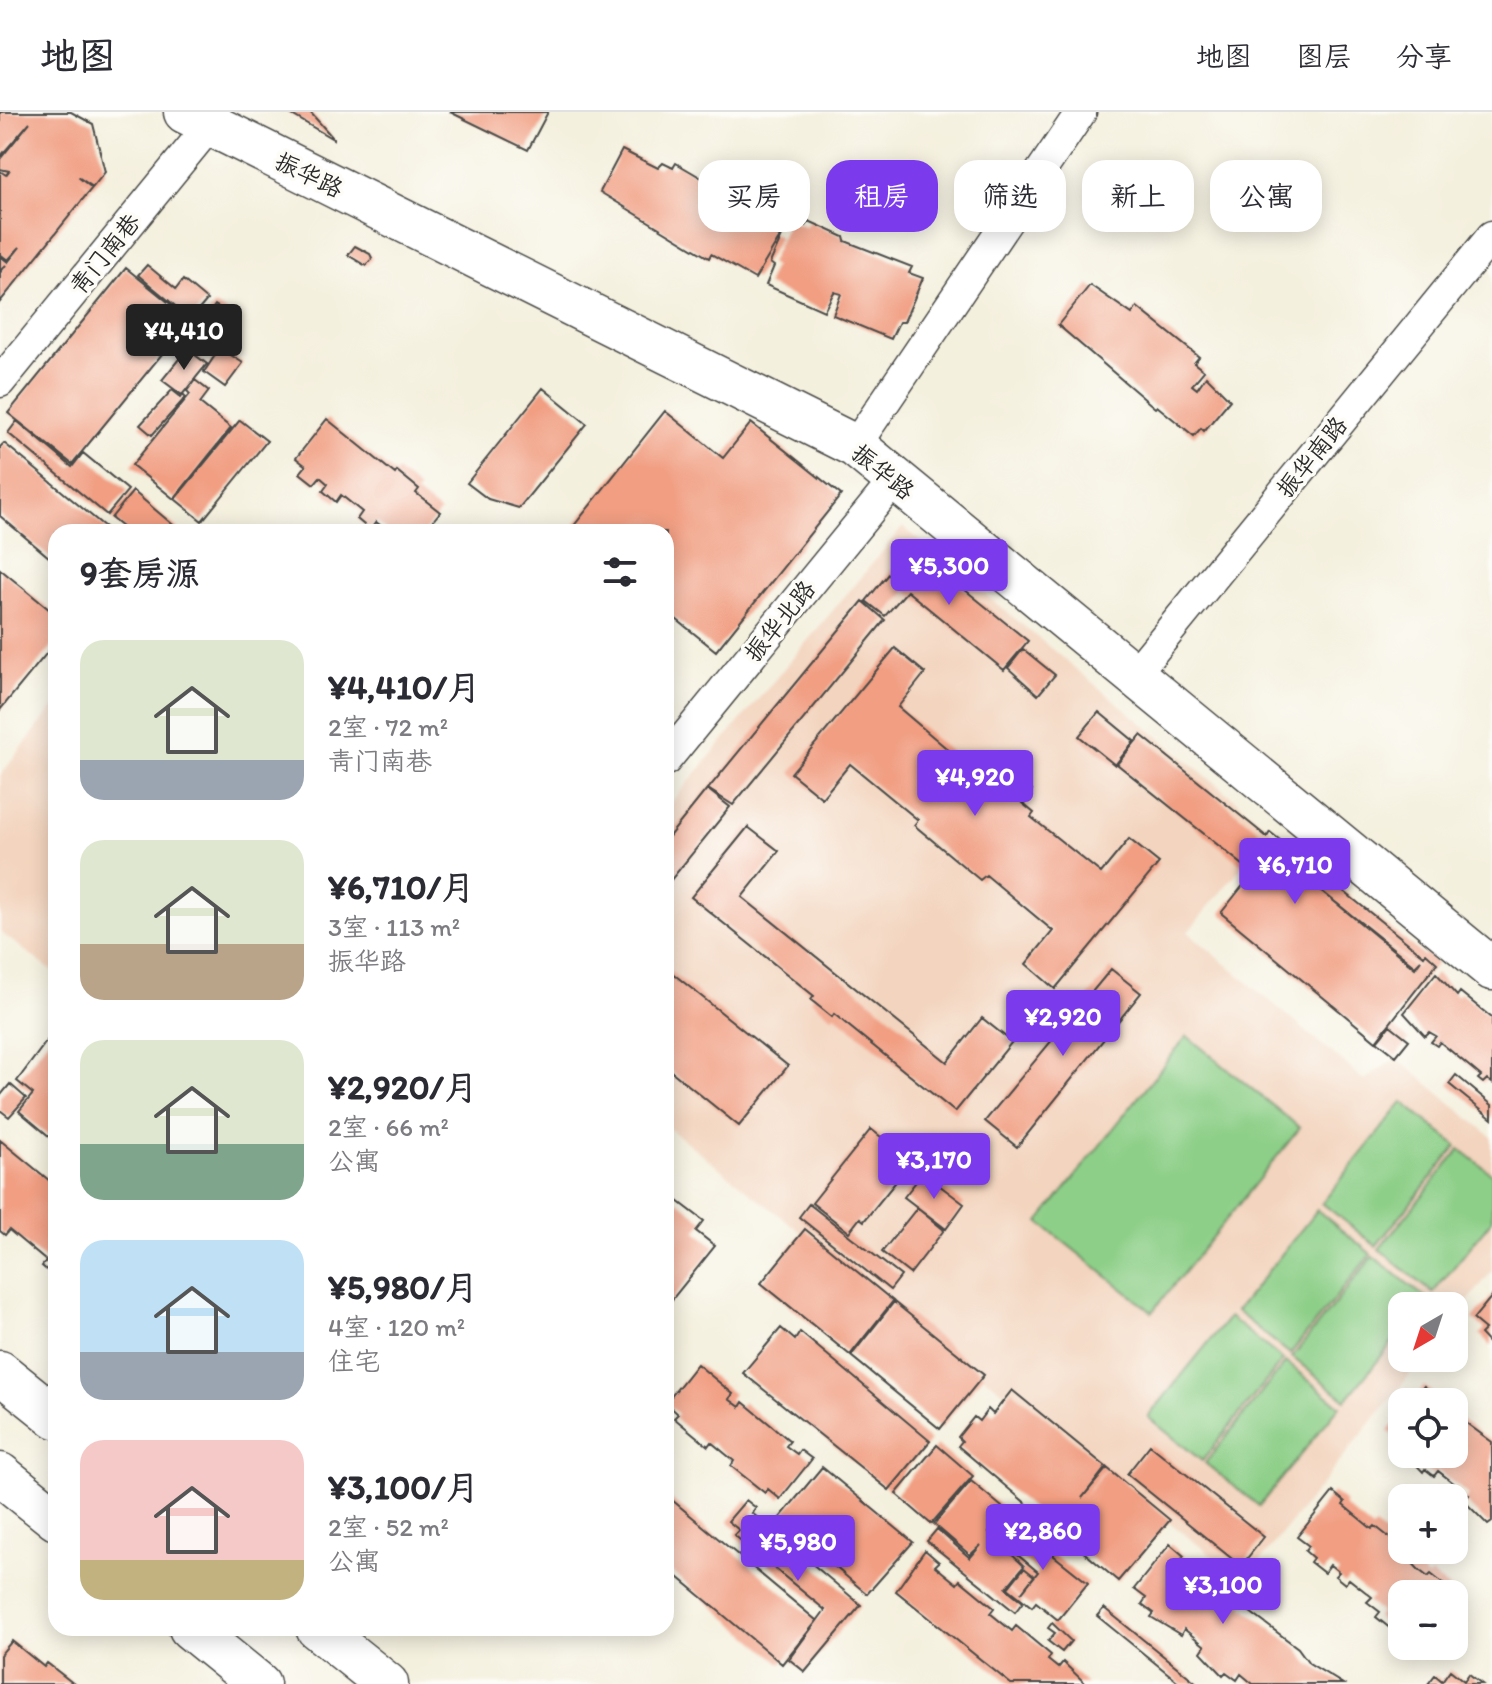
<!DOCTYPE html>
<html lang="zh">
<meta charset="utf-8">
<style>
body{margin:0;font-family:Itim,"LXGW WenKai TC",sans-serif;background:#f2f2f3;color:#2b2b33;height:100vh;display:flex;flex-direction:column;font-size:30px;white-space:nowrap}
*{box-sizing:border-box;margin:0}
p{font-size:26px;color:#7c7c81}
.icon{flex:none;width:44px;height:44px;fill:none;stroke:currentColor;stroke-width:2;stroke-linecap:round;stroke-linejoin:round}
.map{position:relative;flex:1;overflow:hidden}
.details{position:absolute;left:48px;top:412px;width:626px;height:1112px;display:flex;flex-direction:column;background:#fff;border-radius:24px;box-shadow:0 4px 20px #0003}
.details>*{flex:none}
.hud{position:absolute;left:698px;top:48px;width:674px;height:72px;display:flex;gap:16px}
.needle{width:52px;rotate:219deg}
.controls{position:absolute;left:1388px;top:1180px;display:grid;gap:16px}
.controls a{display:grid;place-items:center;width:80px;height:80px;border-radius:16px;background:#fff;box-shadow:0 4px 20px #0003;font-size:40px}
.price{position:absolute;translate:-50% -68px;padding:0 18px;border-radius:8px;background:#7c3aed;color:#fff;font-size:26px;line-height:52px;filter:drop-shadow(0 2px 4px #0008)}
.price::after{content:'';position:absolute;left:50%;top:48px;width:24px;height:18px;margin-left:-12px;background:inherit;clip-path:polygon(0 0,100% 0,50% 100%)}
.price.on{background:#222;color:#fff}
ul{padding:0;list-style:none}
li{display:flex;align-items:center;gap:24px;height:200px;padding:0 32px}
li span{display:grid;place-items:center;flex:none;width:224px;height:160px;border-radius:24px;color:#555}
li>.icon{margin-inline-start:auto}
span .icon{width:96px;height:96px;fill:#fffc;stroke-width:1}
li b{font-size:34px}
h2{display:flex;justify-content:space-between;align-items:center;height:96px;padding:0 32px;font-size:34px}
.tag{padding:0 28px;border-radius:24px;background:#fff;box-shadow:0 4px 20px #0003;font-size:28px;line-height:72px}
.tag.on{background:#7c3aed;color:#fff}
header{display:flex;align-items:center;gap:48px;box-sizing:border-box;height:112px;padding:0 40px;background:#fff;border-bottom:2px solid #e1e1e2}
header strong{font-size:38px}
nav{display:flex;gap:44px;margin-inline-start:auto;font-size:28px}
.map>svg:first-child{display:block}
.built{fill:#f3d4be}
.green{fill:#8dcf88;stroke:#5c7d5a;stroke-width:2}
.building{fill:#f19e82;fill-rule:evenodd}
.lines{fill:none;stroke-linecap:round;stroke-linejoin:round}
.street-casing{stroke:#494946;stroke-width:33}
.secondary-casing{stroke:#494946;stroke-width:45}
.street{stroke:#fff;stroke-width:30}
.secondary{stroke:#fff;stroke-width:42}
.labels{text-anchor:middle;stroke-width:7;stroke-linejoin:round;paint-order:stroke}
.street-label{font-size:24px;fill:#2b2b2b;stroke:#fdfcf7}
</style>
<header>
<strong>地图</strong>
<nav><a>地图</a><a>图层</a><a>分享</a></nav>
</header>
<div class="map">
<svg width="1492" height="1572" viewBox="0 0 1492 1572">
<rect width="100%" height="100%" fill="#fdfcf7"/>
<filter id="ink" filterUnits="userSpaceOnUse"><feTurbulence type="fractalNoise" baseFrequency=".0125" numOctaves="2"/><feDisplacementMap in="SourceGraphic" scale="16" xChannelSelector="R" yChannelSelector="G"/><feConvolveMatrix kernelMatrix="1 2 1 2 8 2 1 2 1" color-interpolation-filters="sRGB"/></filter>
<filter id="wash" filterUnits="userSpaceOnUse"><feTurbulence type="fractalNoise" baseFrequency=".006" numOctaves="4" result="noise"/><feDisplacementMap in="SourceGraphic" scale="32" xChannelSelector="R" yChannelSelector="G"/><feGaussianBlur stdDeviation="1.8" result="paint"/><feColorMatrix in="noise" values="0 0 0 0 0 0 0 0 0 0 0 0 0 0 0 0 0 1.4 0 .05"/><feComposite in="paint" operator="in"/></filter>
<g filter="url(#wash)">
<rect width="100%" height="100%" fill="#f4f0de"/>
<path class="built" d="M903 415 1272 718 1188 820 1364 968 1397 946 1492 1025V1159L1454 1207V1194H1402V1246H1423L1244 1469 666 1014V697Z
M56 592V862L0 820V664Z"/>
<path class="green" d="M1187 924 1300 1016 1152 1200 1039 1110Z
M1403 990 1457 1034 1376 1134 1322 1091Z
M1460 1037 1492 1062V1108L1433 1181 1379 1137Z
M1317 1098 1371 1142 1290 1242 1236 1199Z
M1373 1144 1427 1187 1422 1194H1402V1219L1346 1288 1292 1245Z
M1229 1205 1283 1248 1202 1349 1148 1305Z
M1286 1250 1340 1294 1259 1394 1205 1351Z"/>
<g id="blocks">
<path class="building" d="M0 0H71L93 12 105 60 93 75 78 65 92 76 0 190V161L6 153 0 159V144L8 150 20 135 8 148 0 142V59L6 63 9 59 0 57V47L30 10 0 45Z
M287 0H310L333 26V27Z
M450 0H548L528 38Z
M622 38 658 56 663 51 673 56 676 51 741 89V94L773 114 769 119 780 125 755 167 711 142 709 146 600 80Z
M789 108 805 114 809 109 844 125 845 129 912 155 909 161 923 166 904 210H899L891 227 833 203 841 182 834 180 824 199 766 173 774 154 770 151Z
M355 134 370 142 372 146 366 154 348 143Z
M147 153 176 177 183 168 207 188 191 207 138 163Z
M126 156 190 208 72 352 8 301Z
M1090 173 1132 202 1137 195 1199 245 1194 251 1204 259 1192 273 1197 277 1206 264 1230 288 1204 319 1201 316 1194 324 1157 294 1155 296 1058 213Z
M215 193 237 206 232 216 209 202Z
M204 202 228 217 221 227 198 212Z
M220 236 243 251 225 275 204 260Z
M187 237 207 252 182 283 162 268Z
M195 268 209 279 200 291 231 316 174 387 132 353 190 282 187 279Z
M543 276 587 312 519 396 488 387 467 371Z
M172 278 181 285 183 282 186 285 152 323 140 313Z
M665 299 723 346 751 311 841 383 716 539 666 499V420H569Z
M327 307 395 362 397 359 419 377 416 381 440 400 424 420H383L385 417 376 410 370 418 357 407 362 400 341 383 336 390 323 379 328 372 320 365 314 372 300 361 306 354 296 346Z
M240 308 267 329 202 409 175 387Z
M17 309 72 355 83 341 128 378 107 403 8 321Z
M4 331 111 420H56V451L0 404V335Z
M133 379 178 417 175 420H128L111 406Z
M916 438 1028 529 1004 558 907 479 885 504 866 489 906 440Z
M0 457 56 503V530L0 598Z
M863 489 885 508 733 693 708 677Z
M895 536 925 561 898 595 965 652 969 648 981 658 991 645 1032 679 1022 691 1034 701 1031 705 1101 761 1129 727 1159 751 1055 877 1026 852 1053 819 986 763 980 768 914 713 918 708 850 652 822 686 791 661Z
M1023 537 1055 563 1038 583 1008 556Z
M1099 600 1134 629 1115 653 1079 624Z
M1141 623 1267 725 1270 720 1424 844 1426 841 1437 851 1376 929 1221 801 1264 747 1256 740 1261 732 1243 753 1117 652ZM1319 777 1415 854 1421 848 1415 856Z
M707 677 730 695 666 774V728Z
M748 715 779 739 742 785 947 950 982 906 1012 930 955 1000 834 902 832 905 811 888 814 884 691 785Z
M666 856 788 954 739 1014 666 955Z
M1111 857 1141 881 1017 1035 985 1009Z
M1436 861 1457 884 1460 880 1492 906V971L1487 967 1483 971 1478 967 1481 964 1440 930 1437 934 1431 930 1436 924 1429 920 1425 924 1404 901Z
M1390 913 1409 928 1396 944 1377 929Z
M52 922 56 926V1030L19 999 33 982 17 969Z
M1456 963 1492 993V1007L1449 972Z
M10 972 26 986 9 1005 0 998V984Z
M871 1017 912 1050 864 1109 860 1106 849 1120 812 1091Z
M0 1028 56 1074V1166L42 1154 46 1149 9 1118 5 1123 0 1119Z
M923 1061 964 1092 946 1117 904 1085Z
M678 1089 704 1109 696 1119 715 1134 666 1195V1104Z
M809 1092 901 1164 890 1178 799 1105Z
M917 1096 944 1118 910 1162 882 1140Z
M805 1117 893 1189 850 1243 761 1171Z
M1492 1184V1235L1480 1222 1485 1217 1473 1207Z
M894 1190 984 1263 940 1317 851 1244Z
M781 1216 795 1228 800 1220 930 1329 889 1378 743 1261Z
M697 1252 733 1282 729 1287 740 1295 743 1290 790 1329 786 1334 797 1342 800 1338 812 1347 780 1387 768 1377 765 1381 731 1354 734 1349 711 1330 708 1334 674 1306 678 1302 666 1291Z
M1424 1274 1443 1290H1411Z
M1012 1278 1106 1355 1082 1386 1107 1356 1170 1408 1118 1469 958 1334 962 1329 958 1325 974 1305 979 1309 988 1297 993 1302Z
M1402 1302V1330L1388 1319Z
M1454 1302 1492 1330V1410L1488 1413 1464 1389 1469 1383 1438 1359 1434 1364 1425 1357 1423 1360 1406 1342H1454Z
M937 1333 973 1364 931 1412 896 1382Z
M1150 1333 1264 1425 1241 1454 1127 1362Z
M822 1355 913 1430 867 1482 779 1407Z
M971 1369 1008 1400 989 1421 1024 1454 1006 1476 1023 1490 1015 1500 927 1429 937 1417 970 1446 981 1433 970 1443 934 1412Z
M1333 1380 1345 1390 1343 1393 1372 1417 1375 1414 1409 1441 1406 1444 1419 1458 1428 1465 1431 1462 1456 1482H1402V1518L1394 1512 1391 1517 1376 1505 1380 1500 1367 1490 1372 1485 1349 1467 1345 1472 1335 1464 1339 1460 1330 1453 1324 1461 1310 1450 1313 1446 1305 1439 1309 1434 1297 1425Z
M666 1383 817 1509 782 1552 666 1455Z
M746 1388 756 1396 752 1401 861 1493 805 1560 789 1547 825 1498 734 1423 739 1418 728 1409Z
M1022 1407 1058 1437 1053 1443 1088 1471 1058 1508 1036 1490 1032 1495 1008 1476 1024 1456 1034 1464 1021 1481 1038 1460 1002 1430Z
M1170 1432 1184 1444 1182 1447 1193 1459 1218 1476 1221 1473 1244 1492 1242 1494 1298 1536 1309 1551 1343 1572H1253L1241 1562 1237 1568 1226 1560 1223 1563 1201 1540 1205 1534 1184 1517 1181 1523 1151 1505 1154 1501 1142 1492 1146 1486 1134 1477Z
M925 1438 939 1450 935 1454 957 1472 960 1468 994 1496 990 1501 1012 1519 1016 1514 1051 1543 1048 1548 1058 1556 1063 1550 1086 1572H1011L896 1479Z
M1104 1496 1198 1572H1181L1097 1504Z
M1052 1511 1071 1529 1062 1540 1048 1529 1055 1521 1048 1516Z
M12 1529 44 1555 47 1551 74 1572H0V1543Z
M1450 1558 1464 1569 1469 1562 1482 1572H1428L1435 1563 1442 1569Z"/>
</g>
</g>
<g filter="url(#ink)">
<use href="#blocks" fill-opacity="0" stroke="#494946" stroke-width="2"/>
<g class="lines">
<g class="street-casing">
<path id="street" d="M0 270 210 13
M855 334 1081 0
M1132 565 1492 124
M666 648 894 369"/>
</g>
<g class="secondary-casing">
<path id="secondary" d="M185 0 855 334 1492 857
M0 1260 56 1305
M0 1362 56 1407
M190 1516 259 1572
M317 1516 387 1572"/>
</g>
<use href="#street" class="street"/>
<use href="#secondary" class="secondary"/>
</g>
</g>
<g class="labels">
<g class="street-label">
<text transform="translate(309 63) rotate(26)" y="8">振华路</text>
<text transform="translate(105 142) rotate(-51)" y="8">青门南巷</text>
<text transform="translate(1312 345) rotate(-51)" y="8">振华南路</text>
<text transform="translate(883 360) rotate(39)" y="8">振华路</text>
<text transform="translate(780 509) rotate(-51)" y="8">振华北路</text>
</g>
</g>
</svg>
<div class="controls">
<a><svg class="needle" viewBox="-14 -14 28 28"><path d="M0-13l5 13h-10z" fill="#e53935"/><path d="M0 13l5-13h-10z" fill="#7c7c81"/></svg></a>
<a><svg class="icon" aria-label="locate" viewBox="0 0 24 24"><circle cx="12" cy="12" r="6"/><path d="M12 2v4M12 18v4M2 12h4M18 12h4"/></svg></a>
<a>+</a>
<a>−</a>
</div>
<b class="price on" style="left:184px;top:260px">¥4,410</b>
<b class="price" style="left:949px;top:495px">¥5,300</b>
<b class="price" style="left:975px;top:706px">¥4,920</b>
<b class="price" style="left:1295px;top:794px">¥6,710</b>
<b class="price" style="left:1063px;top:946px">¥2,920</b>
<b class="price" style="left:934px;top:1089px">¥3,170</b>
<b class="price" style="left:1043px;top:1460px">¥2,860</b>
<b class="price" style="left:798px;top:1471px">¥5,980</b>
<b class="price" style="left:1223px;top:1514px">¥3,100</b>
<div class="hud">
<a class="tag">买房</a>
<a class="tag on">租房</a>
<a class="tag">筛选</a>
<a class="tag">新上</a>
<a class="tag">公寓</a>
</div>
<section class="details">
<h2>9套房源<svg class="icon" aria-label="filters" viewBox="0 0 24 24"><path d="M4 7h16M4 17h16"/><circle cx="9" cy="7" r="2"/><circle cx="15" cy="17" r="2"/></svg></h2>
<ul>
<li><span style="background:linear-gradient(#dfe7d0 75%,#9aa5b1 0)"><svg class="icon" aria-label="home" viewBox="0 0 24 24"><path d="M3 11l9-7 9 7M6 9v11h12V9"/></svg></span><div><b>¥4,410/月</b><p>2室 · 72 m²</p><p>青门南巷</p></div></li>
<li><span style="background:linear-gradient(#dfe7d0 65%,#b9a48a 0)"><svg class="icon" aria-label="home" viewBox="0 0 24 24"><path d="M3 11l9-7 9 7M6 9v11h12V9"/></svg></span><div><b>¥6,710/月</b><p>3室 · 113 m²</p><p>振华路</p></div></li>
<li><span style="background:linear-gradient(#dfe7d0 65%,#7fa58c 0)"><svg class="icon" aria-label="home" viewBox="0 0 24 24"><path d="M3 11l9-7 9 7M6 9v11h12V9"/></svg></span><div><b>¥2,920/月</b><p>2室 · 66 m²</p><p>公寓</p></div></li>
<li><span style="background:linear-gradient(#bfe0f5 70%,#9aa5b1 0)"><svg class="icon" aria-label="home" viewBox="0 0 24 24"><path d="M3 11l9-7 9 7M6 9v11h12V9"/></svg></span><div><b>¥5,980/月</b><p>4室 · 120 m²</p><p>住宅</p></div></li>
<li><span style="background:linear-gradient(#f6c9c9 75%,#c2b280 0)"><svg class="icon" aria-label="home" viewBox="0 0 24 24"><path d="M3 11l9-7 9 7M6 9v11h12V9"/></svg></span><div><b>¥3,100/月</b><p>2室 · 52 m²</p><p>公寓</p></div></li>
</ul>
</section>
</div>
